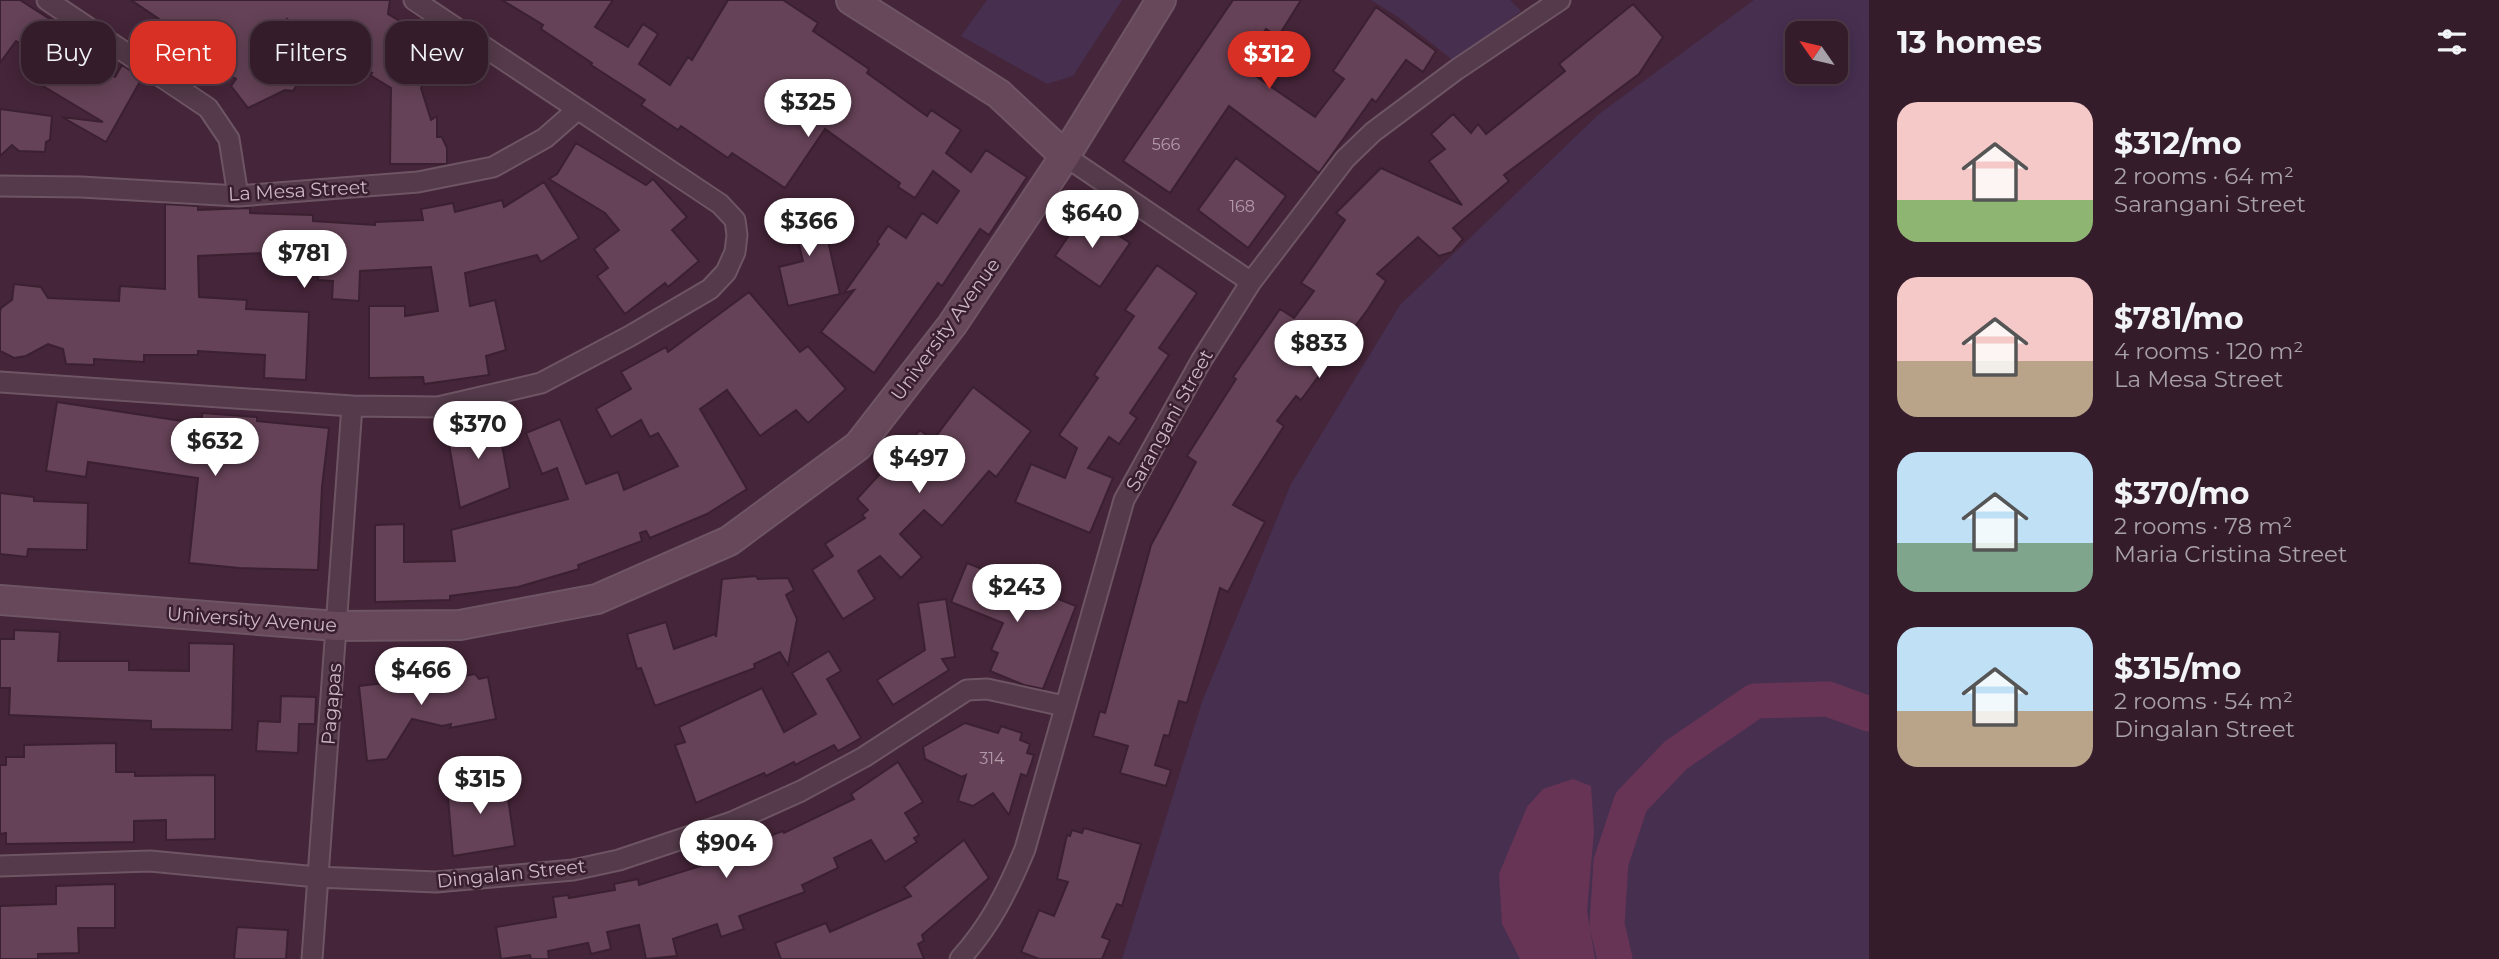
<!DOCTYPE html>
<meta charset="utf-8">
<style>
body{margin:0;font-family:Montserrat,sans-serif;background:#3f2937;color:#f1f3f6;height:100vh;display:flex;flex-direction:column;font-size:26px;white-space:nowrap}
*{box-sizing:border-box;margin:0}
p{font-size:23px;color:#a9a1a9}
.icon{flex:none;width:38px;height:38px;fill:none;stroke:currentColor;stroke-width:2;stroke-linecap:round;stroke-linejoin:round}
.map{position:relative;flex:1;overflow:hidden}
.side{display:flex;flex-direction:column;background:#341c2b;width:630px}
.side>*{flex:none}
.top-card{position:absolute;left:21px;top:21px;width:665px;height:63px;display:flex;gap:14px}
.needle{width:46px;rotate:304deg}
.tools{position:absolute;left:1785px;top:21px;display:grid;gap:14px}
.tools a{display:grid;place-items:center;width:63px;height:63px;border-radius:14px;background:#341c2b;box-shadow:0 4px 18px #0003,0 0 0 2px #4e3a47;font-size:35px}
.price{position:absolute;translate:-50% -60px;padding:0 16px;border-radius:24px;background:#fff;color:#222;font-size:23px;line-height:46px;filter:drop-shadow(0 2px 4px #0008)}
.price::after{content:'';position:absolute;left:50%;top:42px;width:21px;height:16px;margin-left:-10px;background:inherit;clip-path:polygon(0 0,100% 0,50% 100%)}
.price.current{background:#d93025;color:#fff}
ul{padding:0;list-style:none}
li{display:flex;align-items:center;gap:21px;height:175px;padding:0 28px}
li span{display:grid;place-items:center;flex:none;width:196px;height:140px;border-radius:21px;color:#555}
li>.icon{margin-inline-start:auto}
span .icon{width:84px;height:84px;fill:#fffc;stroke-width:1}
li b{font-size:30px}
h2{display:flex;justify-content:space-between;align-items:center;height:84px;padding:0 28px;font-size:30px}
.chip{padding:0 24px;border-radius:21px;background:#341c2b;box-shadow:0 4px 18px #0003,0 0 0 2px #4e3a47;font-size:24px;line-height:63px}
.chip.current{background:#d93025;color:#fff}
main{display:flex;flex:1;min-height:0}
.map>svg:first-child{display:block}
.green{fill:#472f50;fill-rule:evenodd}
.water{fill:#683455}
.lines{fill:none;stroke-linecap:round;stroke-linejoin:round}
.river{stroke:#683455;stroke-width:35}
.building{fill:#654257;stroke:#3b2031;stroke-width:2}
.street-casing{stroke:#6e5564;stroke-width:23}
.secondary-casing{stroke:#6e5564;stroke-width:32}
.street{stroke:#543a4a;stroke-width:19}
.secondary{stroke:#67475a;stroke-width:28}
.labels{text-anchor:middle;stroke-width:5;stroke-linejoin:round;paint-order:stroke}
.number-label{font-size:16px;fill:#b39aa9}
.street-label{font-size:19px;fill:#cdb7c4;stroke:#391e2f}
</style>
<main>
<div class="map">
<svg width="1869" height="959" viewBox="0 0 1869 959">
<rect width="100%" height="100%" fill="#452539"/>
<path class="green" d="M987 0H1122L1073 76 1047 84 961 36Z
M1371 0H1510L1521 11 1454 61 1398 17Z
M1754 0H1869V959H1122L1202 702 1291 484 1400 305 1599 114ZM1797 33H1836V72H1797Z"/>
<path class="water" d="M1573 779 1591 786 1594 831 1587 911 1595 959H1520L1502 924 1499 874 1527 807 1543 789Z"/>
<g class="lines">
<path class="river" d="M1615 959 1607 925 1611 862 1631 802 1676 755 1755 701 1828 699 1869 714"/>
</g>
<path class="building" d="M0 0H20L84 41 76 55 115 77 122 65 142 78 106 142 62 117 103 122 33 80 46 59 16 41 0 63Z
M131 0H390L388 14 445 48 421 88 431 120 437 116V137H442L447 148V164H390L391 88 370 75 372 73 348 60 350 56 343 52 348 44 317 26 311 35 287 19 282 51 298 83 293 91 285 90 248 108 231 86 236 79 185 47 190 40Z
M502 0H613L595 27 628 47 643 24 658 34 639 64 670 85 688 57 692 60 728 0H783L818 23 813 31 869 69 867 73 927 116 931 110 961 130 946 153 971 172 986 150 1027 177 989 235 980 229 942 286 938 283 874 373 821 332 854 290 844 293 879 244 877 242 888 226 906 238 922 213 937 223 959 191 933 171 915 198 898 187 900 183 825 129 785 188 732 153 728 158 681 126 678 130 641 105 645 100 591 65 592 63 541 29 543 25Z
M1233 0H1301L1278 37 1266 29 1241 66 1315 117 1344 79 1333 71 1376 7 1436 51 1423 72 1406 60 1376 102 1372 99 1319 173 1229 106 1170 193 1123 161Z
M1633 4 1663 37 1639 74 1504 175 1509 181 1453 228 1463 239 1452 252 1439 256 1418 237 1377 274 1386 281 1368 309 1301 400 1296 396 1277 421 1284 426 1233 505 1265 522 1228 592 1220 588 1187 703 1179 701 1169 736 1164 735 1155 765 1171 770 1166 786 1120 773 1128 746 1093 736 1100 711 1105 713 1151 545 1196 462 1187 456 1236 379 1233 377 1280 309 1294 318 1314 291 1301 283 1345 220 1336 213 1381 168 1462 205 1429 161 1445 149 1431 134 1453 114 1471 133 1478 124 1486 134 1565 71 1559 64Z
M0 109 52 116 50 140 46 142 45 152 19 151 12 145 0 156Z
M576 143 646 185 653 179 687 217 672 230 699 261 668 287 665 283 625 314 597 276 608 268 594 249 619 230 605 213 549 179 557 174Z
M1236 158 1286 196 1248 248 1198 210Z
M544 182 579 238 541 262 537 255 465 273 470 306 495 300 506 350 486 356 489 375 424 384 423 377 369 378V306H405V316L438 311 431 267 360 271 359 301 332 299 333 281 318 280 319 267 264 265V253L198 256 199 297 247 300 246 309 309 312 306 380 264 378 265 355 198 351V355H144V362L94 359V365L66 364 63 349 48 344 26 356 14 358 0 351V312L1 308 12 300 14 284 41 287 48 298 119 301 120 286 165 289V204L198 206V210L250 208V213L313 215V221L375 225V222L423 220 421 209 453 203 455 212 502 200 504 207Z
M819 201 840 294 788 306 779 267 803 261 795 229 787 230 783 210Z
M1084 213 1130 243 1100 287 1055 256Z
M1157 265 1197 293 1159 348 1169 355 1130 413 1137 418 1119 444 1109 437 1088 468 1113 478 1090 533 1015 502 1031 464 1065 478 1077 448 1059 435 1098 378 1094 375 1134 316 1125 310Z
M749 292 800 352 808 346 846 389 808 423 796 410 760 436 727 390 700 409 747 489 707 514 650 538 646 531 640 533 642 541 578 565 579 569 518 587 450 596V600L375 602V525L404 524V562L455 561 451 530 568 499 557 468 542 474 526 433 560 419 586 484 618 472 624 490 678 466 658 433 650 437 641 420 611 437 596 409 631 389 621 372 666 347 668 352Z
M973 387 1031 431 996 477 989 471 942 526 924 510 900 534 922 557 901 578 880 556 858 571 875 599 843 619 812 570 833 556 825 544 865 518 862 515 868 510 857 499 920 430 933 440Z
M57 402 202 424V413L257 417V421L329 428 322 487 318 570 239 568 189 563 198 478 88 462 86 477 46 471Z
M497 418 510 488 460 508 446 427Z
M0 493 34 497V501L88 503 87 550 28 549 27 557 0 554Z
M967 563 1076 606 1043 689 1024 685 990 671 998 653 991 650 1003 623 951 602Z
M756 576 758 579 788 578 794 590 786 595 797 619 788 665 780 652 754 664 755 668 655 706 641 668 637 669 627 634 666 622 674 649 715 634 716 637 722 579Z
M946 599 955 657 942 659 949 670 893 705 877 680 925 650 918 603Z
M14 630 60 632 58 661H129V670L189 671V643L234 644 232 730 151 729V721L9 715 10 688H0V639H14Z
M829 651 841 671 827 679 861 738 838 751 834 745 795 765 794 762 766 776 764 773 696 803 675 745 685 742 679 727 762 688 784 732 816 714 792 673Z
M421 668 436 681 475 674 479 679 488 677 496 719 450 728 451 724 442 726 412 719 387 759 367 761 359 686 409 680 411 670Z
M281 696 316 697 315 724H299L298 753 256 751 258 721 280 722Z
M965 723 998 733 1001 726 1022 733 1020 740 1030 744 1027 753 1034 755 1027 776 1021 774 1009 815 993 793 973 806 958 801 966 775 962 777 925 759 923 747Z
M116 743V772H135V776L215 775V839L166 840V820L134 821V842L6 844V833L0 834V765H6V757H24V745Z
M898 762 923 802 905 813 919 835 914 838 917 842 885 862 871 840 834 858 838 868 802 885 805 892 739 916 744 929 721 937 717 924 673 939 677 956 646 959 639 925 607 932 611 949 591 954 588 943 548 951 549 959H531L530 955 501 959 496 927 556 917 553 897 568 895 569 898 615 890 614 884 638 879 639 885 736 855 734 849 783 831 784 833 854 799 851 794Z
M509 775 500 789 508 798 515 846 453 856 447 787 470 785 472 778Z
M1084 828 1141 844 1122 906 1117 904 1102 937 1110 940 1102 959H1039L1021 952 1039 910 1054 916 1068 882 1057 879 1067 835 1070 836 1072 830 1082 833Z
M964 840 989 878 922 935 924 941 918 944 924 959H781L775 943 826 923 830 932 911 896 904 887Z
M115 884V928H78L79 953 38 954V959H0V906L56 904V886Z
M237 927 288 930 286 959H234Z"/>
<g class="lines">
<g class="street-casing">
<path id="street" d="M47 0 208 108 229 139 238 196
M1065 156 1251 282
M0 186 81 187 238 196 418 182 493 167 545 138 577 110
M0 382 352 406 438 407 541 383 630 336 710 289 726 272 735 252 737 235 735 220 720 204 414 0
M0 866 150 861 317 877 436 882 573 870 619 860 732 822 801 791 864 757 967 690 987 689 1064 706
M312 959 352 406
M960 959C990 926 1008 890 1025 849L1124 500 1201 361 1251 282 1345 159 1373 132 1456 70 1560 0"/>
</g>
<g class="secondary-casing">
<path id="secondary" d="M851 0 999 94 1065 156
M0 600 337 626 460 625 597 599 729 541 858 446 952 325 1065 156 1161 0"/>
</g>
<use href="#street" class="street"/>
<use href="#secondary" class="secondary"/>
</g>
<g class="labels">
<g class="number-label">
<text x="1166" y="150">566</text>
<text x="1242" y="212">168</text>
<text x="992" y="764">314</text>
</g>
<g class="street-label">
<text transform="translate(298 190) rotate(-3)" y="7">La Mesa Street</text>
<text transform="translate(945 329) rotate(-54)" y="7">University Avenue</text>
<text transform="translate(1169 420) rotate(-61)" y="7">Sarangani Street</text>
<text transform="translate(252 619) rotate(4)" y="7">University Avenue</text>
<text transform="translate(331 704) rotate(-85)" y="7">Pagapas</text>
<text transform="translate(511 873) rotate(-6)" y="7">Dingalan Street</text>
</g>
</g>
</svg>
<div class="tools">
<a><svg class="needle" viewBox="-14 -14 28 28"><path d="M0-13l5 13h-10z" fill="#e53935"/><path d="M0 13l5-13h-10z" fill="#a9a1a9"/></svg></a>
</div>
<b class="price current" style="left:1269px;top:91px">$312</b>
<b class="price" style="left:808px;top:139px">$325</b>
<b class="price" style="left:1092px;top:250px">$640</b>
<b class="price" style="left:809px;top:258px">$366</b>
<b class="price" style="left:304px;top:290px">$781</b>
<b class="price" style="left:1319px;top:380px">$833</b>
<b class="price" style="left:478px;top:461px">$370</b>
<b class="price" style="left:215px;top:478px">$632</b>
<b class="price" style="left:919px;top:495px">$497</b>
<b class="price" style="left:1017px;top:624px">$243</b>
<b class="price" style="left:421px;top:707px">$466</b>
<b class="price" style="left:480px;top:816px">$315</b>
<b class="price" style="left:726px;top:880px">$904</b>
<div class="top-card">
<a class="chip">Buy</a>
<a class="chip current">Rent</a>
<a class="chip">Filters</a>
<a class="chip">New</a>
</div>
</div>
<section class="side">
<h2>13 homes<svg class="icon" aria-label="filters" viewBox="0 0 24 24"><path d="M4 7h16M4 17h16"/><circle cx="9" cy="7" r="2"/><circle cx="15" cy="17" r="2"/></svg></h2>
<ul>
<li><span style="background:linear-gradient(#f6c9c9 70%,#8fb573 0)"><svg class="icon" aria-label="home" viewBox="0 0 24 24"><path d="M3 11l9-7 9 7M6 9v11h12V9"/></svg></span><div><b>$312/mo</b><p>2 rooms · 64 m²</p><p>Sarangani Street</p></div></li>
<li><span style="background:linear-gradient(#f6c9c9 60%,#b9a48a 0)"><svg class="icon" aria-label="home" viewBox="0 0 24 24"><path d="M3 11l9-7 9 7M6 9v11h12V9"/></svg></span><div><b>$781/mo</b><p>4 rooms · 120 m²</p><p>La Mesa Street</p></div></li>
<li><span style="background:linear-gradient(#bfe0f5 65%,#7fa58c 0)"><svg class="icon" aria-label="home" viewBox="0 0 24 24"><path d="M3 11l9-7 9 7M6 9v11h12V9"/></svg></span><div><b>$370/mo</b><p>2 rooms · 78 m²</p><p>Maria Cristina Street</p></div></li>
<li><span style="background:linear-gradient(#bfe0f5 60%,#b9a48a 0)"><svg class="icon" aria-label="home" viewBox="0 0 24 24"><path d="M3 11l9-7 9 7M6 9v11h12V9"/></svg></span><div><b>$315/mo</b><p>2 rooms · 54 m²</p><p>Dingalan Street</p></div></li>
</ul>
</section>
</main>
